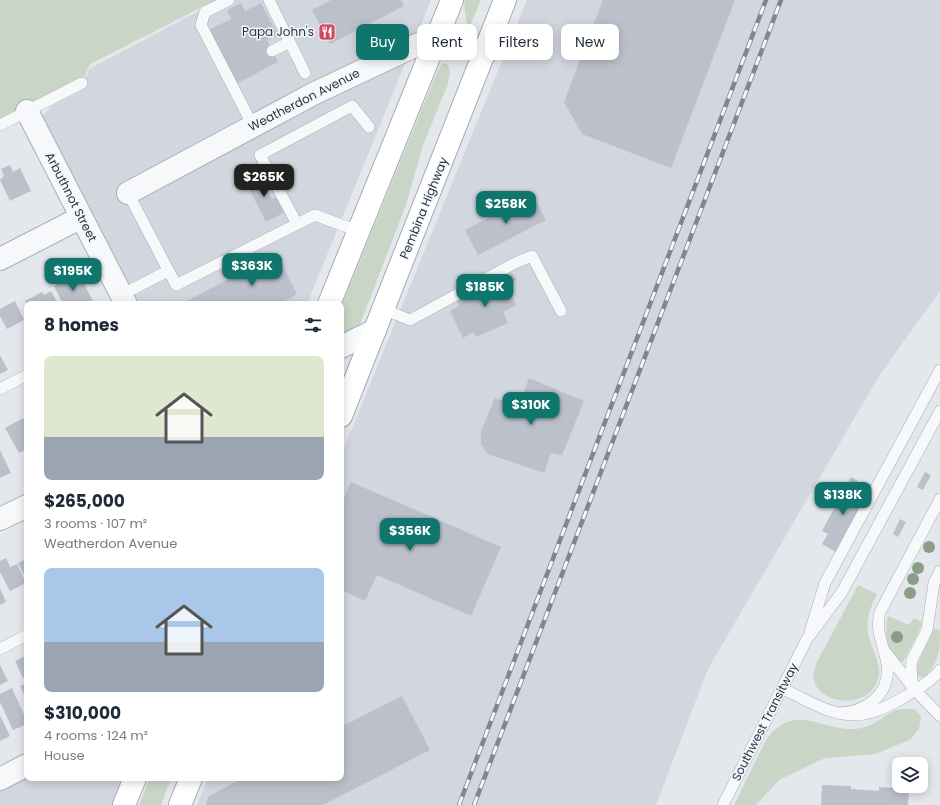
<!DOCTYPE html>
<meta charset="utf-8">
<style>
body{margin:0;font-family:Poppins,sans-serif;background:#f6f6f7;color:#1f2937;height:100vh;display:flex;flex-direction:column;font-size:15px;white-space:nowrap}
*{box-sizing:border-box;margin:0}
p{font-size:13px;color:#747a83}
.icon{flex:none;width:22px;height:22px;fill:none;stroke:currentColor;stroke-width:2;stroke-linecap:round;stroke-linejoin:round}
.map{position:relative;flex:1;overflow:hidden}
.sheet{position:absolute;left:24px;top:301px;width:320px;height:480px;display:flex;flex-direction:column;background:#fff;border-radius:8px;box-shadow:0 2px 10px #0003}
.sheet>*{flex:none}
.top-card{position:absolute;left:356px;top:24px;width:380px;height:36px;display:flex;gap:8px}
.buttons{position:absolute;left:892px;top:757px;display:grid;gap:8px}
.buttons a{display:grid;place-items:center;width:36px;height:36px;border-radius:8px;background:#fff;box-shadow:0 2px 10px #0003;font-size:20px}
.price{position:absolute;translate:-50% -34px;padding:0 9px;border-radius:8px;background:#0f766e;color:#fff;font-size:13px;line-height:26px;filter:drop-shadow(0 1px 2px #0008)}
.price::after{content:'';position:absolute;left:50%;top:24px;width:12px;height:9px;margin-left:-6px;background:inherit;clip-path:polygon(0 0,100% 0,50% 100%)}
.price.current{background:#222;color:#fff}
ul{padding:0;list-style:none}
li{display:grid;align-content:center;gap:8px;height:212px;padding:0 20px}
li span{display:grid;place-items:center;height:124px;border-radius:8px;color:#555}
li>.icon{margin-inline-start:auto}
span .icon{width:72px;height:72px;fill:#fffc;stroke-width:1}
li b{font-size:17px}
h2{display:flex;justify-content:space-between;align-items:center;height:48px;padding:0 20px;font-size:17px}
.chip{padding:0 14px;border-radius:8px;background:#fff;box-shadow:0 2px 10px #0003;font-size:14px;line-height:36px}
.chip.current{background:#0f766e;color:#fff}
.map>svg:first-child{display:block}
.built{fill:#d2d6de}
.green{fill:#c9d6c5}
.building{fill:#bbc0ca}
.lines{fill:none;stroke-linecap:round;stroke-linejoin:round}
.service-casing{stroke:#a9aeb7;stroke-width:12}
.minor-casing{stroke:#a9aeb7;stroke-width:24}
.primary-casing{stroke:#a3abb8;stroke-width:24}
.service{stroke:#f7f8fa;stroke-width:11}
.minor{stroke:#f7f8fa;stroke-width:22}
.primary{stroke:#fff;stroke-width:22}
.rail-casing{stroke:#7d8696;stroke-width:4.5}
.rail{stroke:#f4f6f9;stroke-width:3;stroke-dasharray:9;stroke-linecap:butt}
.tree{fill:#899d89}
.labels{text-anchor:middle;stroke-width:3;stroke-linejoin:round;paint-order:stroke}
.poi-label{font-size:12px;fill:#2b3445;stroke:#f4f6f9;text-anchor:end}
.street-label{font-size:12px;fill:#2b3445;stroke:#f4f6f9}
</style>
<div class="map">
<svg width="940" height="805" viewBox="0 0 940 805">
<rect width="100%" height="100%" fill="#e4e7ec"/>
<path class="built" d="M220 0H431L307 304H139L47 129 43 115 53 105 81 91 89 69Z
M527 0H940V291L879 376 708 669 656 805H197L208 778H341V455Z
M27 765V778H135L124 805H0V779Z"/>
<path class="green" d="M0 0H216L90 64 82 83 0 125Z
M465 0H481L468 30 464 5Z
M443 63 448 65 450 73 448 84 423 145 406 205 361 322 354 332 341 341V307L437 72Z
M858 585 877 594C871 606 866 619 868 632 871 653 890 672 870 692 855 707 819 702 814 680 812 674 815 668 817 662Z
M888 616 909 625 914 618 922 622 918 633 903 662C886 659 884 628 888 616Z
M934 628 940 631C940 650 939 663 925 677H919C911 668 931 640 934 628Z
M900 709H915L921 717 919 729 910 740 875 754 825 758 779 780 756 805H734L766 740C797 698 824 736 862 728 876 725 886 713 900 709Z
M150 778H171L161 805H139Z"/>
<path class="building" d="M331 0H401L404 6 330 44 312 10Z
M603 0H735L671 168 582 134 564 102Z
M241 3 245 11 261 3 278 35 267 40 278 62 236 84 209 30 231 19 227 10Z
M10 165 13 172 20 168 31 191 10 201 0 180 4 176 1 169Z
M257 172 272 199 276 197 285 212 266 222 244 179Z
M533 195 546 220 478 255 465 230Z
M277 254 297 294 280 304H181Z
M512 273 517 280 506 285 516 305 503 312 508 323 476 337 473 332 463 338 450 311 459 306 457 301Z
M80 276 94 303 63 304 54 286 70 277 72 280Z
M51 291 58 304H27L25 301 42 292 44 295Z
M15 301 24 320 7 329 0 316V309Z
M0 355 8 370 0 374Z
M529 378 584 401 562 455 551 453 544 473 488 454 481 444V431L495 398 519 407Z
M23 418 27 425V449L19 453 5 428Z
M0 450 11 473 0 478Z
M925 472 931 475 923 490 917 487Z
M851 477 858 481 852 492 865 499 836 552 822 544 828 534 822 531Z
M351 482 501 547 471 616 377 575 365 601 341 590V505Z
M900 519 906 522 898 537 893 534Z
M6 558 10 567 17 564 26 583 10 591 0 572V561Z
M27 559V581L18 563Z
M0 588 6 602 0 605Z
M27 655V677L23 678 15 661Z
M0 665 8 681 0 685Z
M27 683V700L20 686Z
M12 688 27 721V724L13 730 0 702V694Z
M402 696 430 750 323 805H206L209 796 243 778H341V727Z
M0 715 10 736 0 741Z
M822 785 851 786V789L879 791V787L909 789 908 805H821Z"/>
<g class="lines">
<g class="service-casing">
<path id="service" d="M229 0 205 12 201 25 253 126
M269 0 305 73
M272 51 290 42
M0 125 82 83
M128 193 176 285 315 215 358 231
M297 224 260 155 352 106 369 127
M121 295 168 271
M383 309 410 320 515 263 532 256 561 311
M0 389 27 375
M810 632 825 583 940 370
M0 649 27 635
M886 653 915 690 940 716
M782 688C833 714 853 729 906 696 918 688 931 682 940 670
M915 690 912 681 911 667 912 660 927 630 934 583 940 571
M837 713C865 713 891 695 887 664 884 645 875 632 880 612L940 499
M723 805 807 639 842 592 940 411"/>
</g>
<g class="minor-casing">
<path id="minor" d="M27 111 126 304
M128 193 315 93 438 35 485 54
M0 259 80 218
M341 347 375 330
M0 519 27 506
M0 779 27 765"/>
</g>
<g class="primary-casing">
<path id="primary" d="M329 304 452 0
M341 416 505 0
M124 805 135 778
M180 805 191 778"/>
</g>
<use href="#service" class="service"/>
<use href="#minor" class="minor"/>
<use href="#primary" class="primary"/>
<g class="rail-casing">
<path id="rail" d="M459 805 766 0
M474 805 781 0"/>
</g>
<use href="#rail" class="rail"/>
</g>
<g class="tree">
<circle cx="929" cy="547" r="6"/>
<circle cx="918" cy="568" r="6"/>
<circle cx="913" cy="579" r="6"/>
<circle cx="910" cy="593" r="6"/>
<circle cx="897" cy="637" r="6"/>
</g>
<defs>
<g id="restaurant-square" transform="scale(0.9)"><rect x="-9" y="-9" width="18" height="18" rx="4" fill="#d1495b" stroke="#f4f6f9"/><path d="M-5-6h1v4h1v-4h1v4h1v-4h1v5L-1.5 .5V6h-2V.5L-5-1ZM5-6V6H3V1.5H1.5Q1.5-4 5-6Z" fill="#fff"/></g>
</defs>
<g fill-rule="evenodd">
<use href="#restaurant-square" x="327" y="32"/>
</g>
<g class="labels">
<g class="poi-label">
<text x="314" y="36">Papa John's</text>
</g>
<g class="street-label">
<text transform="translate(304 100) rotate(-27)" y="4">Weatherdon Avenue</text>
<text transform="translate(71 197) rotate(63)" y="4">Arbuthnot Street</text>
<text transform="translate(424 208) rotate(-68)" y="4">Pembina Highway</text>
<text transform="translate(765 722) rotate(-63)" y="4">Southwest Transitway</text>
</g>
</g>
</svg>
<div class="buttons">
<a><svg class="icon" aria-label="layers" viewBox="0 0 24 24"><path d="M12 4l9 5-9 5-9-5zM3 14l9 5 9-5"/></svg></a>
</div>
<b class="price current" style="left:264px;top:198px">$265K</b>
<b class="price" style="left:506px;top:225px">$258K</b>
<b class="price" style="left:252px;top:287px">$363K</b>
<b class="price" style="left:73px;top:292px">$195K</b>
<b class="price" style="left:485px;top:308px">$185K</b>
<b class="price" style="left:531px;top:426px">$310K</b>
<b class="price" style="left:843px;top:516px">$138K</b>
<b class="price" style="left:410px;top:552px">$356K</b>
<div class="top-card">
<a class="chip current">Buy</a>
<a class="chip">Rent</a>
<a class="chip">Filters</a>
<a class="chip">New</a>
</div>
<section class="sheet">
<h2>8 homes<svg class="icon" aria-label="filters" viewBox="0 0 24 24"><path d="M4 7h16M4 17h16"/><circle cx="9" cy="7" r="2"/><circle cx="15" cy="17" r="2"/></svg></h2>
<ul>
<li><span style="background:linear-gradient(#dfe7d0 65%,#9aa5b1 0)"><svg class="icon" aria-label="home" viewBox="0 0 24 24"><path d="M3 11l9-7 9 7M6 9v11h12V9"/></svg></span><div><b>$265,000</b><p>3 rooms · 107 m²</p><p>Weatherdon Avenue</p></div></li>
<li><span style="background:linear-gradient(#a9c7e8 60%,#9aa5b1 0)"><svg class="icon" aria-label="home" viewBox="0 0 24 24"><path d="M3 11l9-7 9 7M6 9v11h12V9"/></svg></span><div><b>$310,000</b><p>4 rooms · 124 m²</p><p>House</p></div></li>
</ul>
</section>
</div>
